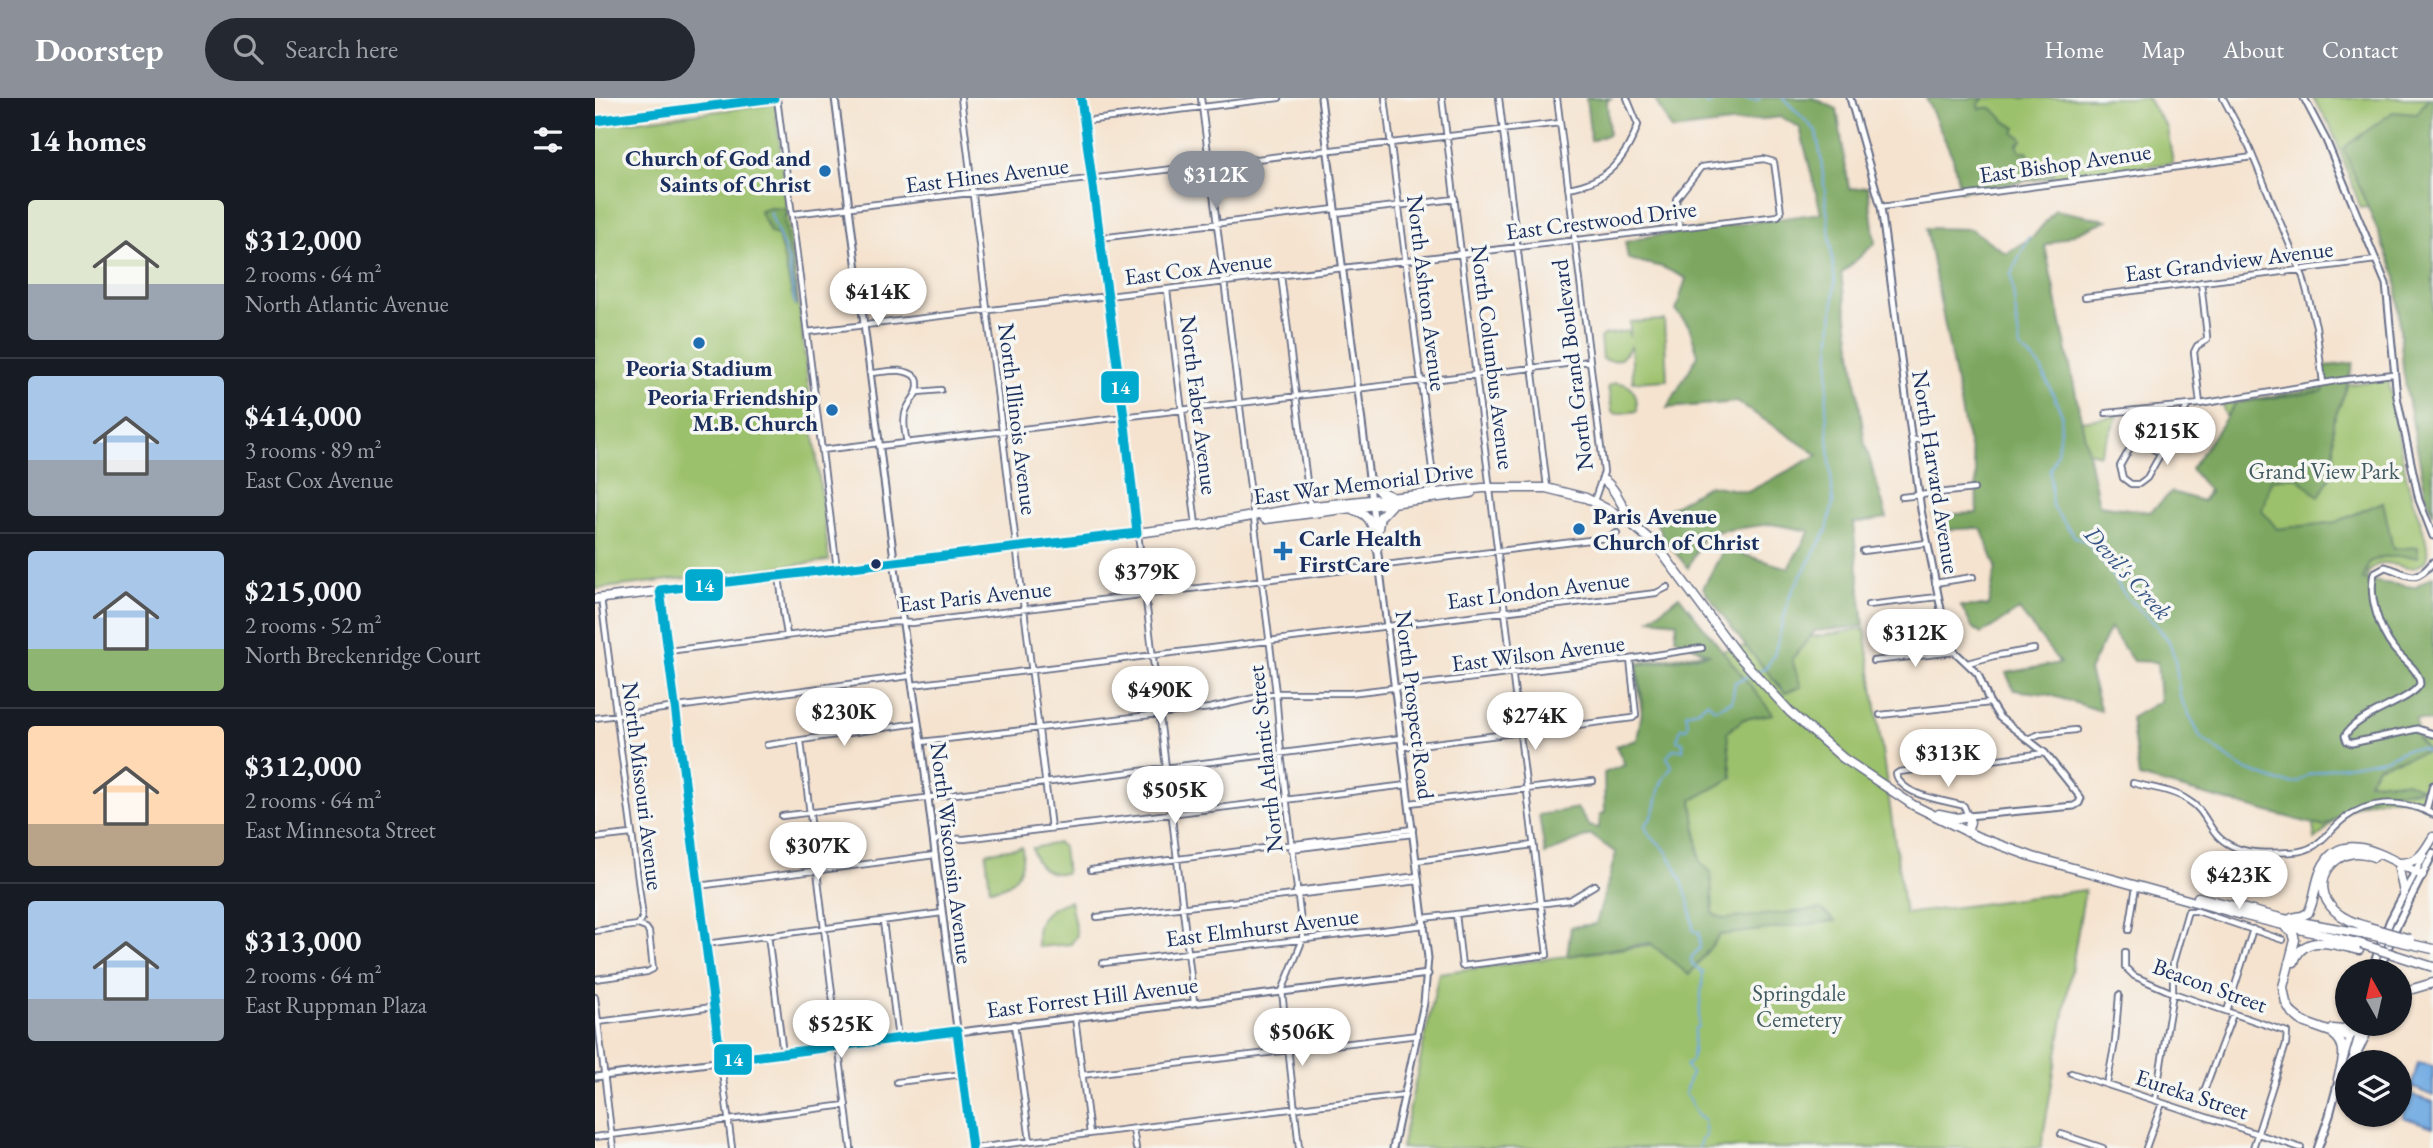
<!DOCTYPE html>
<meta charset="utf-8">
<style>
body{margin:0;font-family:"EB Garamond",serif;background:#242831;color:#f1f3f6;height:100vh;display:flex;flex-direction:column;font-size:26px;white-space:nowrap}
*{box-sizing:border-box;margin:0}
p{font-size:23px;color:#9ea1a6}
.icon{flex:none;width:38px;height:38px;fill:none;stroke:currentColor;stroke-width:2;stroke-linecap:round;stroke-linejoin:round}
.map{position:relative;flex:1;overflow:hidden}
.details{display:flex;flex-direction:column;background:#171b24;width:595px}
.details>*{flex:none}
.needle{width:46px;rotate:352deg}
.tools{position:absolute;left:1740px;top:861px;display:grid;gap:14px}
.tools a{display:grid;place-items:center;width:77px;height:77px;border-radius:50%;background:#171b24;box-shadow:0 2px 5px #0004;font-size:35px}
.price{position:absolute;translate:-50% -60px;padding:0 16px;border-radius:24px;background:#fff;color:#222;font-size:23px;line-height:46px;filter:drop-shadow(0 2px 4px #0008)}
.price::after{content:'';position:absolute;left:50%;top:42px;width:21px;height:16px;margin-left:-10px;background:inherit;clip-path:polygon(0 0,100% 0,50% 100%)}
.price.current{background:#8c9099;color:#fff}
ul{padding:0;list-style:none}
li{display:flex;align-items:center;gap:21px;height:175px;padding:0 28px}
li+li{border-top:2px solid #363941}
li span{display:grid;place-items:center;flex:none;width:196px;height:140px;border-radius:7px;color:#555}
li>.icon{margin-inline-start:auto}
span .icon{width:84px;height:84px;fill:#fffc;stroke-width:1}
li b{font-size:30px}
h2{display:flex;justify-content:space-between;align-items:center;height:84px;padding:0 28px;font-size:30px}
header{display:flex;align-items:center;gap:42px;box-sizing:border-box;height:98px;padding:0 35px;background:#8c9099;color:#fff}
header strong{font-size:33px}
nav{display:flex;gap:38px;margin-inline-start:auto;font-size:24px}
.search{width:490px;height:63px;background:#242831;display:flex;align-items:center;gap:18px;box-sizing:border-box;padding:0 24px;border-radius:38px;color:#9ea1a6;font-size:26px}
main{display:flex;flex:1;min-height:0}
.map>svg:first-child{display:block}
.green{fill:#9cc16c;stroke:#5c7865;stroke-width:2}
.forest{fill:#7da760;stroke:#4c6b5f;stroke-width:2}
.water{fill:#72abe2;stroke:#466da0;stroke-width:2}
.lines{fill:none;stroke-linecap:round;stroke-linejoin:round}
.stream{stroke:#72abe2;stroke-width:2}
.street-casing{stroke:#676e86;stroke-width:8}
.secondary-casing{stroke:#676e86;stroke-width:9}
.primary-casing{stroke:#676e86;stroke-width:10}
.highway-casing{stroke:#676e86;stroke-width:11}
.street{stroke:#fff;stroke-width:4.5}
.secondary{stroke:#fff;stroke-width:5}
.primary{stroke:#fff;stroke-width:6}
.highway{stroke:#fff;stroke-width:8}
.highway-bridge-casing{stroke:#676e86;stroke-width:11;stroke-linecap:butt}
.highway-bridge{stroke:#fff;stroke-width:8}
.bus-1-casing{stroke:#f6f6f2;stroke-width:14}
.bus-1{stroke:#00a9ce;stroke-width:9}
.poi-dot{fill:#1f6fb2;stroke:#f6f6f2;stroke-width:2.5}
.bus-dot{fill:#1b2f5e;stroke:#f6f6f2;stroke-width:2.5}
.labels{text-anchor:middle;stroke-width:7;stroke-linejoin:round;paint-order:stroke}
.poi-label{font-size:23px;font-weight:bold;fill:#1b2f5e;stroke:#f6f6f2;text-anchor:end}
.street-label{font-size:23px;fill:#1b2f5e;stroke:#f6f6f2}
.park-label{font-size:23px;fill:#425b62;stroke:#f6f6f2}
.water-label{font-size:24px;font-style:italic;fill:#355486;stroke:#f6f6f2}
.line-badge{stroke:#f6f6f2;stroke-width:2.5}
.badge-label{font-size:19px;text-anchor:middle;font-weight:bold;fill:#fff}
</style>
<header>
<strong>Doorstep</strong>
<div class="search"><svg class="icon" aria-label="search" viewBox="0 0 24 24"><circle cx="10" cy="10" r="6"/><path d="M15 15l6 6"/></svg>Search here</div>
<nav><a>Home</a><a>Map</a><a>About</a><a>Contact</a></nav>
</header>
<main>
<section class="details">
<h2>14 homes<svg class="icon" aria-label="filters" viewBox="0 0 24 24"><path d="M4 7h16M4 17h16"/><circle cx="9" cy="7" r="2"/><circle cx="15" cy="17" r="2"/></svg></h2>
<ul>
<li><span style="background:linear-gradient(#dfe7d0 60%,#9aa5b1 0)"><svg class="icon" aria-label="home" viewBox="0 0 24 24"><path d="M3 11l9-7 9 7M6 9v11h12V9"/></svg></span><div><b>$312,000</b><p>2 rooms · 64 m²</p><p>North Atlantic Avenue</p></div></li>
<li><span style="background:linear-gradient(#a9c7e8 60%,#9aa5b1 0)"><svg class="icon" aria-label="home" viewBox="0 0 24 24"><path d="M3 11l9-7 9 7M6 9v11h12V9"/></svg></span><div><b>$414,000</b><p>3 rooms · 89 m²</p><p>East Cox Avenue</p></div></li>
<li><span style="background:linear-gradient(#a9c7e8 70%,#8fb573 0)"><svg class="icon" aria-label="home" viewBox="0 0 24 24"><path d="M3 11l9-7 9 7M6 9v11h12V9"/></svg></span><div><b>$215,000</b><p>2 rooms · 52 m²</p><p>North Breckenridge Court</p></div></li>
<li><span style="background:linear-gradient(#ffd9b3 70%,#b9a48a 0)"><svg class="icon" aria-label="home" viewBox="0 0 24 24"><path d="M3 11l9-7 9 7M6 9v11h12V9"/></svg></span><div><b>$312,000</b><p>2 rooms · 64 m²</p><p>East Minnesota Street</p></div></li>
<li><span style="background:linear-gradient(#a9c7e8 70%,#9aa5b1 0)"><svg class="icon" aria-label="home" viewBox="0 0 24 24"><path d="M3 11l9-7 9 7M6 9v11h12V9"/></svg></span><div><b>$313,000</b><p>2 rooms · 64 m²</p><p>East Ruppman Plaza</p></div></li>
</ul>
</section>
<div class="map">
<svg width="1838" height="1050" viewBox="0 0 1838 1050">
<rect width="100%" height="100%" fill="#f6f6f2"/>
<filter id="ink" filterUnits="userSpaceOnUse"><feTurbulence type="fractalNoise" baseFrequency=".0143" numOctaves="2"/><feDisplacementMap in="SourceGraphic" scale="14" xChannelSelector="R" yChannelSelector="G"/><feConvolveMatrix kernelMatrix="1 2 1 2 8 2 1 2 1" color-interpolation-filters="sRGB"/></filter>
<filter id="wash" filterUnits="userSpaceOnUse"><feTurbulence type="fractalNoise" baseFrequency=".00686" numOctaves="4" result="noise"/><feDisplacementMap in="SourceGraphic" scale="28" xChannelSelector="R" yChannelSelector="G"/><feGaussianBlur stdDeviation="1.57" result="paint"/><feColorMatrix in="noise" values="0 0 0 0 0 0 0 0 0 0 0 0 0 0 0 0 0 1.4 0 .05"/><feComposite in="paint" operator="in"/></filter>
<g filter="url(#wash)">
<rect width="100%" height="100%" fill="#f5e3cf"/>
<path class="green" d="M1339 0H1552L1572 30 1578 65 1366 91 1358 39Z
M1718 0H1838V100L1766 110 1735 27Z
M180 6 234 463 0 491V28Z
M1069 222 1072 282 1038 284 1036 247C1030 260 1022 266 1007 261L1005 240 1008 237 1032 233 1035 239V224Z
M1793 281C1801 320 1806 365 1818 403 1823 417 1838 452 1830 463 1809 484 1794 449 1773 475L1756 650 1825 638 1838 646V665L1829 702C1798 698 1764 700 1740 722 1733 729 1728 736 1720 742L1713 690 1578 546 1462 391 1471 325 1523 318 1504 357 1486 350V399L1581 461 1638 337 1627 307 1717 291Z
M1020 285C1038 284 1043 297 1042 313L1020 316 1017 314 1013 288Z
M1270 531 1310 816 1490 792 1446 1050H806L844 875 1078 844 1040 565Z
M463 745 468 749 471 775C451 777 441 770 437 750Z
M427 749C430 773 419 790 395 791L391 756 394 754Z
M475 803 482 837 476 846 443 849C438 821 450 810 475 803Z"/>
<path class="forest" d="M991 0H1016L1012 3 1014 36 996 43Z
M1059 0H1218L1242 11 1254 91 1273 89 1280 145 1246 176 1270 346 1292 420 1258 425 1269 528 1220 533 1197 561 1206 589 1190 595 1148 545 1108 490 1129 451 1193 470 1215 433 1176 426 1110 435 1093 470 1069 441 1059 420 1114 387 1153 394 1223 357 1142 304 1072 310 1103 257 1094 228 1081 213 1091 180 1067 169 1033 161 1030 144 1056 138 1226 115 1205 30 1186 19 1077 32Z
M1331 0H1389L1383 7 1384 11C1398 7 1399 12 1408 21 1412 25 1417 27 1421 30L1419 35 1426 39 1427 42 1422 46 1425 53H1432L1436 62 1438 74 1446 71 1459 75 1457 79 1365 93 1358 60Z
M1833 0H1838V417L1830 393 1808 272 1801 177 1748 50 1798 14 1822 16Z
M175 110 192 111 189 122 202 206 200 208 183 137 175 135C173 126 167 121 165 113Z
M1460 112 1512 122 1450 148 1504 407 1555 414 1577 394 1608 403 1615 394 1596 371 1641 305 1728 293 1731 268 1758 265 1751 292 1738 324 1740 370 1724 399 1702 379 1676 382 1667 412 1682 431 1741 424 1788 404 1798 451 1823 449V459H1788L1774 464 1768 482 1819 489 1838 478V624L1821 621 1822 640 1834 653 1782 668 1774 684H1811L1827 690C1815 695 1806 692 1794 694 1773 697 1745 716 1729 729L1544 679 1536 620 1565 603 1562 564 1538 563 1515 530 1494 573 1506 613 1452 596 1419 592 1411 575 1465 565 1424 512 1386 536 1377 529 1366 508H1393L1401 469 1386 430 1341 432 1338 417 1382 415 1381 373 1369 326 1331 130 1376 131 1411 155 1439 138Z
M1084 498 1178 616 1149 621 1132 634 1137 680 1097 702 1105 764 1116 774 1118 816 1130 821 1226 811 1240 823 1125 837 1094 877 1055 845 972 858 976 829 1001 826 1021 755 996 737 950 756 944 717 982 710 994 728 1004 730 1005 716 1010 715 1009 675 1030 667 1021 648 1042 642 1048 608 1042 567 1114 556 1080 540 1082 524 1055 521Z"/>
<path class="water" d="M1823 965 1838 968V998L1816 989Z
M1816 997 1838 1004V1029L1808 1019 1809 1007Z"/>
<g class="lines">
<path class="stream" d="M1089 0 1095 5 1107 3 1113 7 1122 0
M1145 0 1162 2 1165 0
M175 114 193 162 200 207
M1434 139 1416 176 1425 250 1445 268 1467 316 1462 355 1455 371 1457 408 1479 438 1491 444 1511 468 1532 500 1561 527 1574 543 1580 561 1585 599 1606 640 1647 670 1685 684 1697 685 1703 684 1713 677 1734 671 1790 661 1812 651 1826 650 1838 656
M1164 573 1171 570 1179 557 1195 497 1232 432 1238 405 1231 309 1240 183 1226 60 1221 33 1188 0
M1103 1050 1106 1042 1111 1038 1109 1021 1103 1018 1090 995 1096 975 1091 968 1097 962 1100 930 1103 929 1108 874 1097 866 1096 860 1105 850 1104 834 1098 833C1098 808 1085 774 1071 753 1065 743 1052 740 1050 727 1063 715 1060 705 1065 689 1067 681 1073 675 1077 668L1072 659 1078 651 1088 652V644L1082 642 1086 630 1091 631 1093 627 1091 615 1103 612 1112 604 1120 611 1137 603 1140 584 1152 579"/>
</g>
</g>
<g filter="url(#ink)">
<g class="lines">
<g class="street-casing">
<path id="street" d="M182 0 242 471
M366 0 456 730
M486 0 529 318 599 904
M606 0 681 595 686 655 708 841 687 893 704 1050
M790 0 840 394
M847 0 952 857 867 868 861 816
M904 0 952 389
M962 0 1009 374 999 403
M1628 0 1654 49 1708 179 1721 228 1728 285
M489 23 684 0
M973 90C1012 84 1030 62 1043 27L1032 0
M1286 109 1658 59
M741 115 860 101
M198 116 965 25
M505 140 740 111
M686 177 715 408
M572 192 601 427
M1490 199 1781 162
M212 234 1183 118 1186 114 1179 64 1169 61 1106 69 1081 101 1084 129
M276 275C292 274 308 268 322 280 327 297 313 302 310 316 308 325 310 336 312 345
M323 294 346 292
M1605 306 1599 254 1602 248 1612 242V238L1606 184
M1557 311 1525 368 1528 380 1536 386H1544L1552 380 1593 307
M1511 315 1605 306 1747 282 1798 276
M1541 341 1565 355
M1317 342 1337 340
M285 348 995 263
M227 352 284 345
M1307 399 1379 391
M1268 453 1332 445
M184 478 188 509
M1340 485 1378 479
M65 492 137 1050
M6 500 47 812V821L43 827
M1273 507 1343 499
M188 512 192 537
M73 553 300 524 317 525 1011 440 1022 435
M1278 563 1360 554
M1373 565 1399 558 1439 551
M317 587 1045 497 1061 495 1073 489
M1285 617 1395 605
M0 620 314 578
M1432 641 1445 636 1480 632
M206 643 256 1050
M326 644 615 610 681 595H755L1035 561 1107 550
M172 647 323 625
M808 649 1038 620 1041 617 1035 561
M1538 685C1556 690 1579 692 1594 703 1605 709 1611 722 1618 732 1635 757 1669 756 1697 754 1725 753 1730 735 1750 720 1774 702 1804 702 1831 713
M815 705 998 683
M187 718 807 640
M1373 718 1369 708C1350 702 1307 699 1301 676L1304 674 1450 655
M0 740 36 736
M339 744 345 740 369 741 812 687
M696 751 818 736
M821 763 938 747
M496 772 818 731
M103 788 340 757
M701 793 823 778
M502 819 824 783
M829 820 975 802 1000 787
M288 823 303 941
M1534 832 1541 788
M0 833 43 827
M173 837 188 956
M110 846 347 815
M1530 854V869L1539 878 1578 895 1692 934 1691 946 1658 1050
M508 865 830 827
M0 881 52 874 58 871 54 834 51 830 43 827
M0 899 18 1050
M1632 913 1658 831
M480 919 495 1036
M3 924 118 909
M419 926 435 1043
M1476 975 1706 1050
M487 977 823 937
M302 984 368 976
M1512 986 1520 944 1524 897
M1609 993 1638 916
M1560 1002 1578 895V865L1593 813H1602L1688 842
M538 1031 541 1050
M1466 1036 1508 1050
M0 1039 251 1007
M380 1050 809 997
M1551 1050 1567 1005"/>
</g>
<g class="secondary-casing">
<path id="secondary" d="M240 0 304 500 326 644 377 1050
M726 0 780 427
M1255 0 1286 109 1326 412 1351 536 1360 554 1383 576 1394 603 1404 619 1450 655 1486 700 1484 705 1479 708 1373 718
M1709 0 1731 42 1791 186 1802 299 1824 402 1838 438
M0 23 179 0
M782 448 833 860 829 905 798 1050
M1838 464C1819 488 1813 475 1790 469L1779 475C1773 498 1784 532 1799 551 1808 562 1824 571 1825 586 1817 603 1759 617 1750 638L1752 643 1757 645 1822 631 1838 636
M1838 687 1831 713 1838 716
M0 979 833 876"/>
</g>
<g class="primary-casing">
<path id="primary" d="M1776 873 1795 823 1829 757
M1784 873 1800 831 1838 755
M1758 956 1767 926
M1749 960 1757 933
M1734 1019 1745 977
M1723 1050 1735 1016"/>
</g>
<g class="highway-casing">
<path id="highway" d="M774 382 784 393 795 398
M1008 382C1019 387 1027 409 1036 421
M759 412C778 416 779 433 782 450
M670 421 876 395
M617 425 710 409 888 390H951L991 400 1031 421 1062 448 1141 555 1195 614 1248 660 1318 707 1383 739 1438 759 1647 817 1766 846
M782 435 785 419 796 407
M0 501 623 425
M1344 716 1363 720 1373 718 1375 724 1372 734
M1805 765C1824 765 1829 754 1838 739
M1804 771 1809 795
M1603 799 1689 821 1771 836
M1697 820 1707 818 1713 815C1720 802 1720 786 1726 772 1746 725 1797 763 1827 777
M1774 829C1762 826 1750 822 1740 813 1710 785 1742 742 1779 759
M1691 830 1698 835 1700 842 1688 889 1691 905 1697 915 1708 924 1747 938 1756 937 1766 926
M1699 864C1709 834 1741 847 1764 852
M1804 895 1838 885
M1738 931 1748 932 1756 926
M1739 937C1754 948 1747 966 1743 981
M1757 964 1776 926
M1748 985 1752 977"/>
</g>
<use href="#street" class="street"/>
<use href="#secondary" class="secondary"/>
<use href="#primary" class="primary"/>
<use href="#highway" class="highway"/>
<g class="highway-bridge-casing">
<path id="highway-bridge" d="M1774 829 1815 841
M1771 836 1838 851
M1766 846 1838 869"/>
</g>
<use href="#highway-bridge" class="highway-bridge"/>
<g class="bus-1-casing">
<path id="bus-1" d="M0 23 179 0
M377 1050 362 933 126 963 65 492 542 435 529 318 486 0"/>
</g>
<use href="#bus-1" class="bus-1"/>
</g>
</g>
<g class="poi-dot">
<circle cx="230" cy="73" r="7"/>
<circle cx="104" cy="245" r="7"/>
<circle cx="237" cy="312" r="7"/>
<circle cx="984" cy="431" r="7"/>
<path d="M684.5 442.5h7v7h7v7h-7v7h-7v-7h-7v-7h7z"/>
</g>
<circle class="bus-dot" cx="281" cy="466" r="6"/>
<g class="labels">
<g class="poi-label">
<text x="216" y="68">Church of God and<tspan x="216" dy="26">Saints of Christ</tspan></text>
<text x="104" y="278" text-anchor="middle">Peoria Stadium</text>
<text x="223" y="307">Peoria Friendship<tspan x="223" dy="26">M.B. Church</tspan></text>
<text x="998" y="426" text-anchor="start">Paris Avenue<tspan x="998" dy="26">Church of Christ</tspan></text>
<text x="704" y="448" text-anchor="start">Carle Health<tspan x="704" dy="26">FirstCare</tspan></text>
</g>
<g class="street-label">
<text transform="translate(1470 65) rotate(-8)" y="8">East Bishop Avenue</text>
<text transform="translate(392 77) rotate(-7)" y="8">East Hines Avenue</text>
<text transform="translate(1006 122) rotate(-7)" y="8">East Crestwood Drive</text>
<text transform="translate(1634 163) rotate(-7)" y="8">East Grandview Avenue</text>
<text transform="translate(603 170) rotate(-7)" y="8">East Cox Avenue</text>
<text transform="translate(832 195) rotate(83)" y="8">North Ashton Avenue</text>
<text transform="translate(898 259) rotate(83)" y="8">North Columbus Avenue</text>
<text transform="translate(977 267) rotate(-97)" y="8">North Grand Boulevard</text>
<text transform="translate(604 307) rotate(83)" y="8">North Faber Avenue</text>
<text transform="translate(423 321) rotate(83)" y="8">North Illinois Avenue</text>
<text transform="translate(1341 374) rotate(81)" y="8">North Harvard Avenue</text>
<text transform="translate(768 385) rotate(-7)" y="8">East War Memorial Drive</text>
<text transform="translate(943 492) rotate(-7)" y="8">East London Avenue</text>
<text transform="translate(380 498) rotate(-6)" y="8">East Paris Avenue</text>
<text transform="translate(943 555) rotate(-7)" y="8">East Wilson Avenue</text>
<text transform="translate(820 607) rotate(83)" y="8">North Prospect Road</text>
<text transform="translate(670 661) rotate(-96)" y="8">North Atlantic Street</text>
<text transform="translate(48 688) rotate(83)" y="8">North Missouri Avenue</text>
<text transform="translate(357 755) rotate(83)" y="8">North Wisconsin Avenue</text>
<text transform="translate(667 829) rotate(-7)" y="8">East Elmhurst Avenue</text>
<text transform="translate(1615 887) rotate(20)" y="8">Beacon Street</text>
<text transform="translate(497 899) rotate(-7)" y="8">East Forrest Hill Avenue</text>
<text transform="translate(1597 996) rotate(18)" y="8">Eureka Street</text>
</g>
<g class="park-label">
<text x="1729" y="381">Grand View Park</text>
<text x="1204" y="903">Springdale<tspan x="1204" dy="26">Cemetery</tspan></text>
</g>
<g class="water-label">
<text transform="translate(1533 475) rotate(48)" y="8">Devil's Creek</text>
</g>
</g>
<g class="line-badge">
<rect x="505" y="272" width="40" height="34" rx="7" fill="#00a9ce"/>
<rect x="89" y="470" width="40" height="34" rx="7" fill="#00a9ce"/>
<rect x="118" y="945" width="40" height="33" rx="7" fill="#00a9ce"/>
</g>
<g class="badge-label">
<text x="525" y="296">14</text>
<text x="109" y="494">14</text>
<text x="138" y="968">14</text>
</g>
</svg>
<div class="tools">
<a><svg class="needle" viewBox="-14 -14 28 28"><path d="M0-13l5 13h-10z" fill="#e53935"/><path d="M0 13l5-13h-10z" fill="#9ea1a6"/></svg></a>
<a><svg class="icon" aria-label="layers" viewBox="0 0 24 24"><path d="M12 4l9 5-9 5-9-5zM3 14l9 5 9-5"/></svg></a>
</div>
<b class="price current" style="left:621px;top:113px">$312K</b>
<b class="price" style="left:283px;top:230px">$414K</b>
<b class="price" style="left:1572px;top:369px">$215K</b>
<b class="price" style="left:552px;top:510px">$379K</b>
<b class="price" style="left:1320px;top:571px">$312K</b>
<b class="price" style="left:565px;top:628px">$490K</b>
<b class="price" style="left:249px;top:650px">$230K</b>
<b class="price" style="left:940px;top:654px">$274K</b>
<b class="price" style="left:1353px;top:691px">$313K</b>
<b class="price" style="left:580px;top:728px">$505K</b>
<b class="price" style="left:223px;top:784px">$307K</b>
<b class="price" style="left:1644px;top:813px">$423K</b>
<b class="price" style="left:246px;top:962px">$525K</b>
<b class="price" style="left:707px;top:970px">$506K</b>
</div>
</main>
